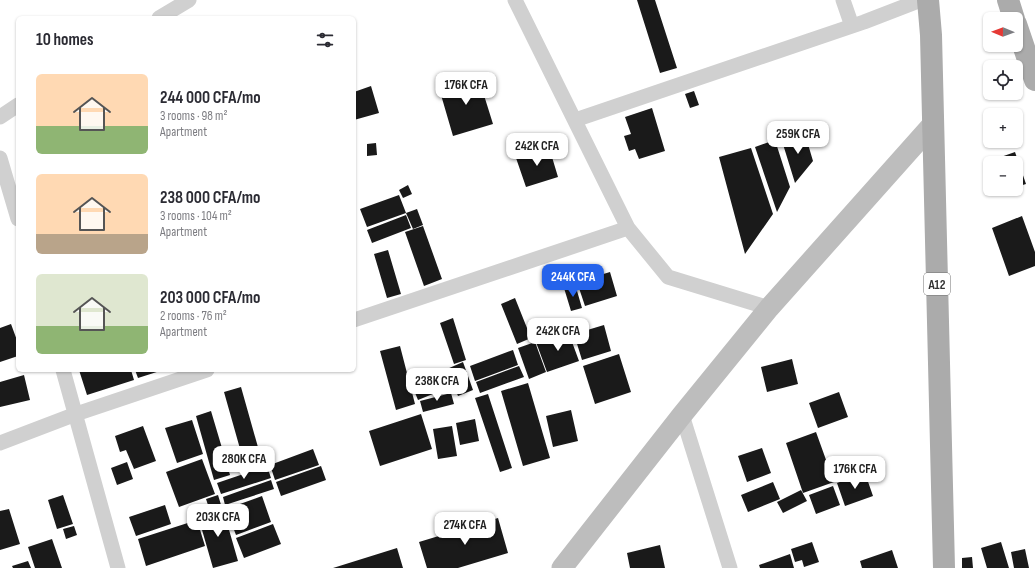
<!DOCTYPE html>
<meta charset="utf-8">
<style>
body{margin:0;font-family:"Sofia Sans Condensed",sans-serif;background:#f7f7f7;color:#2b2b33;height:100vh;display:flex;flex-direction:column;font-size:15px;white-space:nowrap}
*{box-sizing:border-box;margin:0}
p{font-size:13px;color:#7c7c81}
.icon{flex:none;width:22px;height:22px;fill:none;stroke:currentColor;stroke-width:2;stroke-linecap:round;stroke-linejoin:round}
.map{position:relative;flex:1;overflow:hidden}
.details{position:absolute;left:16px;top:16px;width:340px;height:356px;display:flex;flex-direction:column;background:#fff;border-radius:6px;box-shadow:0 1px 3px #0004}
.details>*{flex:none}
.needle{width:26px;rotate:271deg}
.fabs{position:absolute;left:983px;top:12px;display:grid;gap:8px}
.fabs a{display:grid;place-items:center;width:40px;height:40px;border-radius:6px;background:#fff;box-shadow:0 1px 3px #0004;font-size:20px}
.price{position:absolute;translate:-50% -34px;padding:0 9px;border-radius:8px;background:#fff;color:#222;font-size:13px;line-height:26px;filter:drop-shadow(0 1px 2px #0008)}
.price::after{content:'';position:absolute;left:50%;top:24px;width:12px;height:9px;margin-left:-6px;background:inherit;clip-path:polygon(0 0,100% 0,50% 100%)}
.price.active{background:#2563eb;color:#fff}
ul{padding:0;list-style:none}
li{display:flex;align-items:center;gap:12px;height:100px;padding:0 20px}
li span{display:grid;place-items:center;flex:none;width:112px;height:80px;border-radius:6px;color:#555}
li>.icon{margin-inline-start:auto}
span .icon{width:48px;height:48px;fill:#fffc;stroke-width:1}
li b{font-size:17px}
h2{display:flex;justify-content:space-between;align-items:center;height:48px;padding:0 20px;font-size:17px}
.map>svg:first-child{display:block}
.building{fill:#1a1a1a}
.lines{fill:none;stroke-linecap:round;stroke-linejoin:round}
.street{stroke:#d0d0d0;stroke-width:15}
.secondary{stroke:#bdbdbd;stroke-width:21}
.primary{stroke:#ababab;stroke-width:22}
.labels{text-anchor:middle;stroke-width:4;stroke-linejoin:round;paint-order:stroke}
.shield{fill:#fff;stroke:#707070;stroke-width:1}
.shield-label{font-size:13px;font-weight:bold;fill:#333}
</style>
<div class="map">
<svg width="1035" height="568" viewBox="0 0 1035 568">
<rect width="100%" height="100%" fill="#fff"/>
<path class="building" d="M637 0H655L677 68 660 73Z
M478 76 493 124 453 136 439 88Z
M371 86 379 113 354 120V92Z
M694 91 699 105 690 108 685 94Z
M652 108 665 151 639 159 635 149 629 151 624 136 631 134 625 117Z
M805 134 813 161 795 183 782 141Z
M775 140 790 187 777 212 755 147Z
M376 143 377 155 367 156V144Z
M549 147 558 177 526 187 516 158Z
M751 148 773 214 745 254 719 157Z
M1015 152 1026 184 1016 187V163H1000L998 158Z
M408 185 412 194 403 198 399 190Z
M399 195 406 213 367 227 360 209Z
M417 209 423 225 413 229 406 213Z
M406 215 411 228 372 243 367 230Z
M1022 216 1035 252V266L1009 276 992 228Z
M423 226 442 279 424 286 405 232Z
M388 250 401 294 387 298 374 254Z
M610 272 617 296 585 306 577 282Z
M575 284 582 308 571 311 564 288Z
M515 298 531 338 517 344 501 304Z
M453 318 466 360 454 364 440 323Z
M11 324 18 343V356L0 362V328Z
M604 325 611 351 582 360 574 334Z
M568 331 579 361 547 372 536 342Z
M535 342 546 372 529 379 518 348Z
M400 346 415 404 396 410 380 351Z
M513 350 518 365 475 381 470 366Z
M619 354 631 392 595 404 583 366Z
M792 359 798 384 767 392 761 367Z
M463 362 473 390 458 396 447 369Z
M519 366 524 377 480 393 476 382Z
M79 370H131L134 380 87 395Z
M135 370H163L138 378Z
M443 370 450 387 418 400 411 383Z
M24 375 30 400 0 407V382Z
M528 383 550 458 523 466 501 391Z
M241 387 263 465 246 470 224 392Z
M839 392 848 417 818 428 809 403Z
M451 393 454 404 423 412 420 401Z
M488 394 512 468 500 472 475 398Z
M571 410 578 441 553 447 546 416Z
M211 411 230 475 214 480 196 416Z
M421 414 432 449 380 466 369 431Z
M475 419 479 441 460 445 456 423Z
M192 420 203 454 177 463 165 428Z
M143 426 156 461 134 469 126 450 120 452 115 436Z
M452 426 457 456 438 459 433 429Z
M816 432 834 482 803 493 786 443Z
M762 448 771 473 747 482 738 456Z
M313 449 319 465 275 480 270 465Z
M202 459 215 494 179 507 166 472Z
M127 462 133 479 117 485 111 468Z
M267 466 271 478 221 494 217 483Z
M321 466 326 480 281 496 276 482Z
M865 473 873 496 845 506 837 483Z
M271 480 274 489 225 505 223 497Z
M773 482 780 499 748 512 741 495Z
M833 486 840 505 816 514 809 495Z
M801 490 807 501 783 513 777 502Z
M63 495 73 524 57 529 48 500Z
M218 495 222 508 210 511 206 499Z
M262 496 271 522 236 535 226 509Z
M165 505 171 524 136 536 129 517Z
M9 509 20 544 0 550V511Z
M223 509 238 561 213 568 198 516Z
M498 518 508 553 458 568H427L419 542Z
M197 520 205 546 146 566 138 539Z
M273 524 281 544 244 558 236 538Z
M74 526 77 535 66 539 63 529Z
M52 539 62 568H35L28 547Z
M812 542 819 562 804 567 802 560 795 562 791 549Z
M1001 542 1009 568H987L981 548Z
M660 545 665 568H630L627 553Z
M397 548 403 568H333Z
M1025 549 1029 568H1014L1011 552Z
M892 550 898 568H862L860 561Z
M790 554 794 568H760L759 565Z
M972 557 973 568H962V558Z
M28 561 31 568H13L12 566Z"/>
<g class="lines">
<path class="street" d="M515 0 628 228 668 277 769 308
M843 0 852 26
M159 18 189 0
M0 117 18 105
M575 120 864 22 921 0
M0 158 18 219
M354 320 628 228
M63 370 118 568
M682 415 730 568
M0 443 76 414 207 370"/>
<path class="secondary" d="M562 568 682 415 769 308 933 124"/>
<path class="primary" d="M928 0 931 35 944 568
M1008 0 1014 19
M1016 24 1035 80"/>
</g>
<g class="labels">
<rect class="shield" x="924" y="273" width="26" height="22" rx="3"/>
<g class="shield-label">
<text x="937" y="289">A12</text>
</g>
</g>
</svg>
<div class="fabs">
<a><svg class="needle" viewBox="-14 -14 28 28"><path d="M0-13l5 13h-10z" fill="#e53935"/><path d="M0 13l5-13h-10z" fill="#7c7c81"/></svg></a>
<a><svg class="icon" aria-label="locate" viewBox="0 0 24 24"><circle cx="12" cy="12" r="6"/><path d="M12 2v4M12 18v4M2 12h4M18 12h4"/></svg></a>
<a>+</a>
<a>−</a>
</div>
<b class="price" style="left:466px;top:106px">176K CFA</b>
<b class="price" style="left:798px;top:155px">259K CFA</b>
<b class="price" style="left:537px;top:167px">242K CFA</b>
<b class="price active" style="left:573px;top:298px">244K CFA</b>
<b class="price" style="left:558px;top:352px">242K CFA</b>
<b class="price" style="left:437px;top:402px">238K CFA</b>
<b class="price" style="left:244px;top:480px">280K CFA</b>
<b class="price" style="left:855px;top:490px">176K CFA</b>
<b class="price" style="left:218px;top:538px">203K CFA</b>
<b class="price" style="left:465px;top:546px">274K CFA</b>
<section class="details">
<h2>10 homes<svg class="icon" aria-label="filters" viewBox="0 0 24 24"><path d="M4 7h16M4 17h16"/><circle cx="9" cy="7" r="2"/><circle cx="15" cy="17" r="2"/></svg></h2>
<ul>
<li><span style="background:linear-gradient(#ffd9b3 65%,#8fb573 0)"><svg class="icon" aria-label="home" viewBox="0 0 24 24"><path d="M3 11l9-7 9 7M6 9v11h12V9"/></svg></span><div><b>244 000 CFA/mo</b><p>3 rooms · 98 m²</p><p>Apartment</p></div></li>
<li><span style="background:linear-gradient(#ffd9b3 75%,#b9a48a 0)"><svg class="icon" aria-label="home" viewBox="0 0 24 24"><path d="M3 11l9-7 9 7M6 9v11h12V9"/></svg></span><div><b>238 000 CFA/mo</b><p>3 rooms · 104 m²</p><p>Apartment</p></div></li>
<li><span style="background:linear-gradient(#dfe7d0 65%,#8fb573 0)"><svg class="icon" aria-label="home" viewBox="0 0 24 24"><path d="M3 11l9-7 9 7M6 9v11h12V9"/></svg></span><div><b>203 000 CFA/mo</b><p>2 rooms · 76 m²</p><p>Apartment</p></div></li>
</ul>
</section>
</div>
